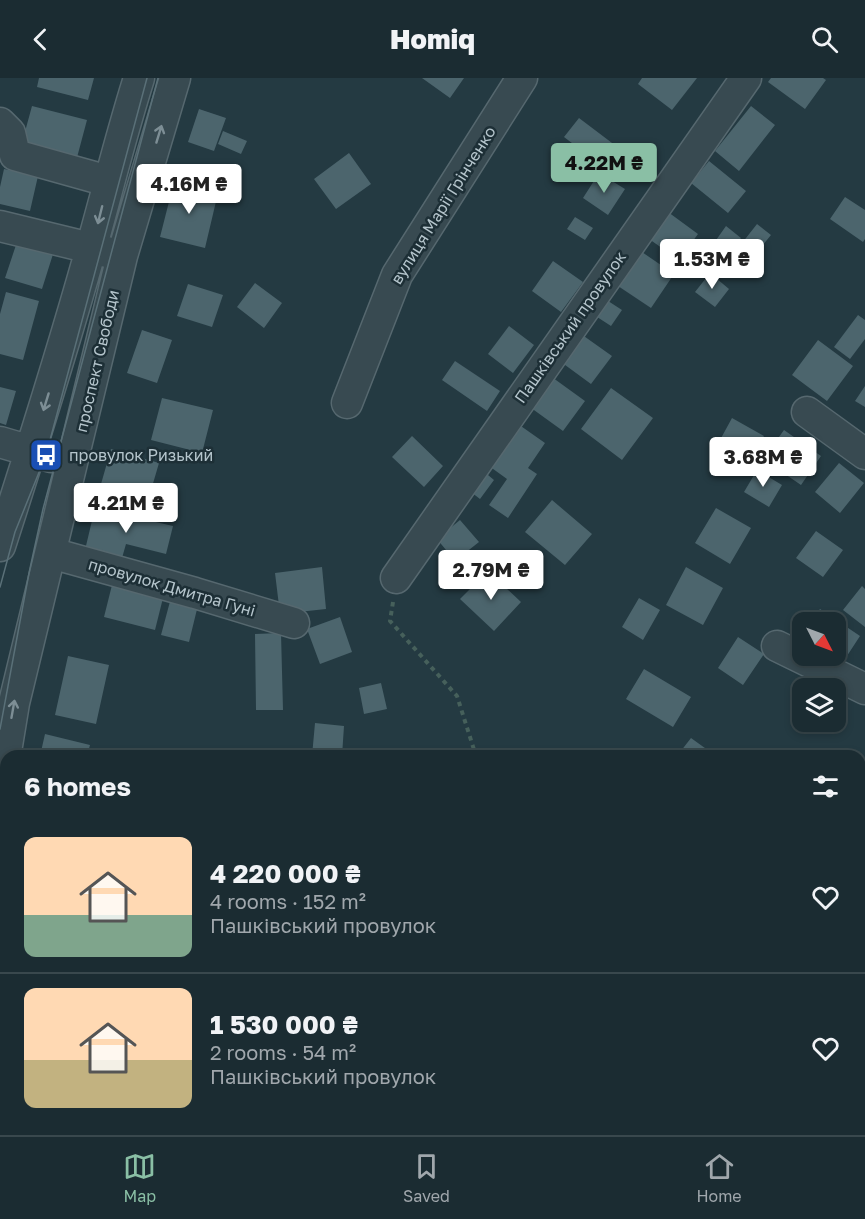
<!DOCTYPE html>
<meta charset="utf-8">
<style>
body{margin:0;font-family:"Golos Text",sans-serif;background:#28383e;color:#f1f3f6;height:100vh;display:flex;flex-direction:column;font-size:22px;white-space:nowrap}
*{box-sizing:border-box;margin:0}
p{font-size:20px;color:#a0a7ac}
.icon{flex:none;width:33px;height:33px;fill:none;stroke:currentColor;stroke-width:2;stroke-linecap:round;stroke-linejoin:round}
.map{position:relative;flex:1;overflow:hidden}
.sheet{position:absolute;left:0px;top:672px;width:866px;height:386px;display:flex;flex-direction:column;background:#1b2c32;border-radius:18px 18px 0 0;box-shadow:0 3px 9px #0003,0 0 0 2px #39484d}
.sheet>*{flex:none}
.needle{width:39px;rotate:132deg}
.fabs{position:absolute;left:792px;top:534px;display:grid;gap:12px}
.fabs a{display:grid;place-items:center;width:54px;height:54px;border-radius:12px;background:#1b2c32;box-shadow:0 3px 9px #0003,0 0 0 2px #39484d;font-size:30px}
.price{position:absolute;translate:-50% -51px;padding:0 14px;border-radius:6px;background:#fff;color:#222;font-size:20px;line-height:39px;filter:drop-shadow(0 2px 3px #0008)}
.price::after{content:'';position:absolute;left:50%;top:36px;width:18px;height:14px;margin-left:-9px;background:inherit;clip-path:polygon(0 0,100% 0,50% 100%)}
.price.current{background:#8abfa5;color:#111}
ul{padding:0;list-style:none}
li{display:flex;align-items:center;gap:18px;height:150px;padding:0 24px}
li+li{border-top:2px solid #39484d}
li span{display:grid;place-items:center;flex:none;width:168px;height:120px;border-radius:12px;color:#555}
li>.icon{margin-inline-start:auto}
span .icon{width:72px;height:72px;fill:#fffc;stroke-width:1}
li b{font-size:26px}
h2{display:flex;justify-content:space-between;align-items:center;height:72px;padding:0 24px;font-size:26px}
header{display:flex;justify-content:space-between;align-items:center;height:78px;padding:0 24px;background:#1b2c32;font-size:27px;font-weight:800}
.tab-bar{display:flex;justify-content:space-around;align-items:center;height:84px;border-top:2px solid #39484d;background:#1b2c32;font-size:16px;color:#a0a7ac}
.tab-bar a{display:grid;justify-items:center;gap:3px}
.tab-bar .current{color:#8abfa5}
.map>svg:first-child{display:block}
.building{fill:#4c656d}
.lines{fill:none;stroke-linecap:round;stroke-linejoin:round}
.minor-casing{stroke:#56686f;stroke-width:33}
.path{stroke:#46605b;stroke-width:4;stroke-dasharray:4.5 4.5;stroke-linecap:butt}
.minor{stroke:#384a51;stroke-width:30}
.tram{stroke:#5a7078;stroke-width:1.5}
.oneway{stroke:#7d8e95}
.labels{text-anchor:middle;stroke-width:5;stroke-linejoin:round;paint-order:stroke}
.street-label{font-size:16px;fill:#b5c5cc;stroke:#1d2f36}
.poi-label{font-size:16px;fill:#b5c5cc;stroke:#1d2f36;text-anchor:start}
</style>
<header><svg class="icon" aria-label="back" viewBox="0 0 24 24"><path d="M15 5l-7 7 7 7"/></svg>Homiq<svg class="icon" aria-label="search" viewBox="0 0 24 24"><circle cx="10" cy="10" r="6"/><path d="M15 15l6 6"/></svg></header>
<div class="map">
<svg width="865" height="1057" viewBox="0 0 865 1057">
<rect width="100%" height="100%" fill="#243a42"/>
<path class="building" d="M39 0H94L88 22 37 9Z
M422 0H464L450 20Z
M642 0H697L672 32 638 6Z
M771 0H823L826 2 805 31 768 4Z
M32 28 87 42 75 87 20 72Z
M751 28 775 47 739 93 715 73Z
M199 31 226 40 214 73 188 64Z
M579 40 620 71 606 91 564 59Z
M223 53 247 63 241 76 218 66Z
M628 74 647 88 636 104 616 89Z
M349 75 371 106 336 131 314 101Z
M709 83 746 113 728 135 691 105Z
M4 91 38 98 30 133 0 126V109Z
M599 95 625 111 608 137 583 120Z
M174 104 218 115 205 170 160 159Z
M845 119 865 132V161L863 164 830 141Z
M668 134 698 156 679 182 649 161Z
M575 139 593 150 585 162 567 151Z
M757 146 771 157 748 185 735 174Z
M726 148 741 160 729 176 714 165Z
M18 161 54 173 42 211 5 200Z
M639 172 674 196 651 230 615 206Z
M553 183 583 204 561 234 532 213Z
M710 195 729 211 715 229 695 214Z
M255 205 282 225 264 250 237 229Z
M188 206 223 217 212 249 177 238Z
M6 214 39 223 23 282 0 276V236Z
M605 221 622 232 611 248 594 237Z
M858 237 865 242V261L850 281 834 269Z
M509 248 534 267 513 295 488 276Z
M142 252 172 262 157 305 127 295Z
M581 256 612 278 591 306 561 284Z
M818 262 853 288 827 323 792 297Z
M455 283 500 313 487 333 442 302Z
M549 297 585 323 563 353 527 327Z
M865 308V329L855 323Z
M0 309 16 313 6 347 0 345Z
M611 310 653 340 622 382 581 351Z
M162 320 213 332 202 375 151 362Z
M732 340 764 358 745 391 714 373Z
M518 346 545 365 528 390 537 396 508 440 489 427 507 401 489 388Z
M784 352 821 378 801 407 763 381Z
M412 358 443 388 424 409 392 379Z
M111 371 159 385 147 426 99 413Z
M839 385 864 405 840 435 815 414Z
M482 392 494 402 480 421 467 411Z
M757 392 782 407 769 429 744 414Z
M552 422 592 456 565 487 525 454Z
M95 430 173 448 166 476 126 466 122 480 85 472Z
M716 430 751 450 730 486 695 465Z
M460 442 479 464 455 483 437 461Z
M816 453 843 472 823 499 796 480Z
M322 489 326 531 280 536 275 495Z
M686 489 723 510 703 547 666 527Z
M488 493 521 524 494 553 460 521Z
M113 503 164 516 155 552 104 539Z
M862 508 865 511V549L843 532Z
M172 516 199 523 189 564 161 557Z
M639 520 660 532 643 562 622 549Z
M820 531 860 558 845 581 836 574V544H811Z
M340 539 352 574 320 586 307 551Z
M281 555 283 632H256L255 556Z
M738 559 764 576 743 607 718 590Z
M68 578 109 587 96 646 55 637Z
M644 591 691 619 673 649 626 621Z
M381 605 387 631 364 636 359 610Z
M315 645 344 648 342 678H312Z
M45 656 90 667 87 678H40Z
M691 660 716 678H677Z
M860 717 865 721V732L860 739Z
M860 824 865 828V872L860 879Z
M0 929 6 930V979H0Z
M232 1052H266V1057H218V1053Z
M328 1052H361L362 1057H329Z
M497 1052H540L545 1057H502Z"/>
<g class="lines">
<g class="minor-casing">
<path id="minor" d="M0 45 10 55 15 77 108 103
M0 148 111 175
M347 325 397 197 522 0
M807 334 865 376
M0 364 51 379
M0 468C32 369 63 271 91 171 107 114 121 57 139 0
M51 475 195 515 294 545
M396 500 746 0
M777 568 865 611
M0 710 14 625 122 178 175 0
M860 780 865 772
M157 1052V1057
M46 1057 121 1052"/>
</g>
<path class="path" d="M393 524 390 543 457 618 476 678
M438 1052 439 1057"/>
<use href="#minor" class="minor"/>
<path class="tram" d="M0 509 15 454 46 377 147 0
M0 651 29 495 43 431 158 0"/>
</g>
<defs><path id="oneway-shaft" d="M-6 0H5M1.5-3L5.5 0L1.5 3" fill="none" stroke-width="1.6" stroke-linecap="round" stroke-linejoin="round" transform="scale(1.5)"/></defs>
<g class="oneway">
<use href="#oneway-shaft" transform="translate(159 56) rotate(-73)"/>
<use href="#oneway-shaft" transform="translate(100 137) rotate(104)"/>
<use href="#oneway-shaft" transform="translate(46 324) rotate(107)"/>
<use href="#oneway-shaft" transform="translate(13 631) rotate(-80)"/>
</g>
<defs>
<g id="bus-square" transform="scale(1.725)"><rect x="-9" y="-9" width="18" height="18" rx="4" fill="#1a4fb4" stroke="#1d2f36"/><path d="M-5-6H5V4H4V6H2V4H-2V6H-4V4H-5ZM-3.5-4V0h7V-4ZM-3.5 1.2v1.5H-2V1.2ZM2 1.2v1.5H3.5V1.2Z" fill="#fff"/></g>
</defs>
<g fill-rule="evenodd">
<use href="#bus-square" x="46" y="377"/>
</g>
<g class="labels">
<g class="street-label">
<text transform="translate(443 127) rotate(-58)" y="6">вулиця Марії Грінченко</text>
<text transform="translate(570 249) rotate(-55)" y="6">Пашківський провулок</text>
<text transform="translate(97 283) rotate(-77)" y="6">проспект Свободи</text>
<text transform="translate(172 509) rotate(16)" y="6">провулок Дмитра Гуні</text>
</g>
<g class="poi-label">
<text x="69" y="383">провулок Ризький</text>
</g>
</g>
</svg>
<div class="fabs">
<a><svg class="needle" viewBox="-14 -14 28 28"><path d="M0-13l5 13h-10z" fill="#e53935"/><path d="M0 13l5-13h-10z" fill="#a0a7ac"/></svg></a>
<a><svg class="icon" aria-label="layers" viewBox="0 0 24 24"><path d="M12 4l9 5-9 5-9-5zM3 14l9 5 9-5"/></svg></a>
</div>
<b class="price current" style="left:604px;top:116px">4.22M ₴</b>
<b class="price" style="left:189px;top:137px">4.16M ₴</b>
<b class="price" style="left:712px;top:212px">1.53M ₴</b>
<b class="price" style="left:763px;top:410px">3.68M ₴</b>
<b class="price" style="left:126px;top:456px">4.21M ₴</b>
<b class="price" style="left:491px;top:523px">2.79M ₴</b>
<section class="sheet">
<h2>6 homes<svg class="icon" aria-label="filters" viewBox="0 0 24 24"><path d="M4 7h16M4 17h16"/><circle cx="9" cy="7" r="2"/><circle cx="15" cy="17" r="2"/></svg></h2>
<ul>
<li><span style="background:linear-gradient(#ffd9b3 65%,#7fa58c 0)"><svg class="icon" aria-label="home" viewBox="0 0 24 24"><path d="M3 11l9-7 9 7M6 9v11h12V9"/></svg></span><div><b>4 220 000 ₴</b><p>4 rooms · 152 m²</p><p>Пашківський провулок</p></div><svg class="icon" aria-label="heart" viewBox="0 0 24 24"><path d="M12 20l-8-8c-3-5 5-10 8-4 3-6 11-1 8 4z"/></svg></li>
<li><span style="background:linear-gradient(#ffd9b3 60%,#c2b280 0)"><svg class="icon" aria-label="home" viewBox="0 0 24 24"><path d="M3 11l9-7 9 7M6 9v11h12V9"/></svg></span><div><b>1 530 000 ₴</b><p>2 rooms · 54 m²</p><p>Пашківський провулок</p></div><svg class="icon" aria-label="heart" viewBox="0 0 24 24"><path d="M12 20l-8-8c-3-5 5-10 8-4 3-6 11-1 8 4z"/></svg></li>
</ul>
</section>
</div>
<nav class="tab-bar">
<a class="current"><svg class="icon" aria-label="map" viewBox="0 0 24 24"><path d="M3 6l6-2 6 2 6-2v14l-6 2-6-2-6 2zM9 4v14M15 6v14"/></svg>Map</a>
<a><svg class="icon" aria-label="saved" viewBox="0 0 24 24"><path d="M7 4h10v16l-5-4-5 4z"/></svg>Saved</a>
<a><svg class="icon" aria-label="home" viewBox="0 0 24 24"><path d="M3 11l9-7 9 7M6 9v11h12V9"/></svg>Home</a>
</nav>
